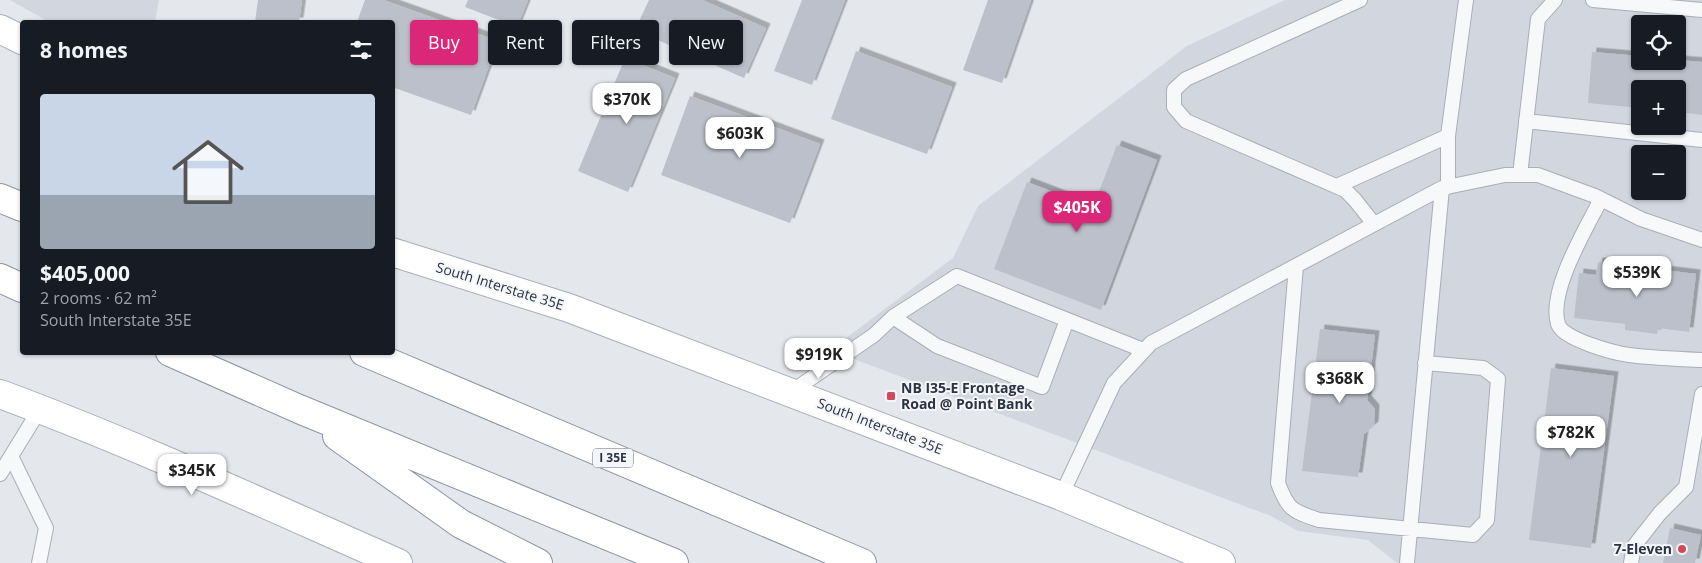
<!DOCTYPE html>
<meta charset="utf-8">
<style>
body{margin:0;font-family:"Open Sans",sans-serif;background:#20242c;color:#f1f3f6;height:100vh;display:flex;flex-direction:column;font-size:19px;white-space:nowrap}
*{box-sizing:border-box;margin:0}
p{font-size:16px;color:#9ea1a6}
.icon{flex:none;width:28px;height:28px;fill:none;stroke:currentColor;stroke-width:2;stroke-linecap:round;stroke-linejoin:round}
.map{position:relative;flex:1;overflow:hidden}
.details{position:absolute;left:20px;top:20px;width:375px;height:335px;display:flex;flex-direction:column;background:#171b24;border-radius:5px;box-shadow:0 1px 4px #0004}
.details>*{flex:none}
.guide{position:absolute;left:410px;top:20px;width:475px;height:45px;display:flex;gap:10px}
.fabs{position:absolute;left:1631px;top:15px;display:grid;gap:10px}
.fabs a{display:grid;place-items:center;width:55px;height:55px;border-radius:5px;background:#171b24;box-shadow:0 1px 4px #0004;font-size:25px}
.price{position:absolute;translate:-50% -42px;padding:0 11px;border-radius:10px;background:#fff;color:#222;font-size:16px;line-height:32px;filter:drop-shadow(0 1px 2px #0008)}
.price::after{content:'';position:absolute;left:50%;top:30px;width:15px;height:11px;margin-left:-8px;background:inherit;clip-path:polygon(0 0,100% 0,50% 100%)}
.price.selected{background:#db2777;color:#fff}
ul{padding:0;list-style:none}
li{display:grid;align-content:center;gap:10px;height:265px;padding:0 20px}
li+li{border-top:1px solid #363941}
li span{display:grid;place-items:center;height:155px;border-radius:5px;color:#555}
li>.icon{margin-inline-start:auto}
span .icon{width:90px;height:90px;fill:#fffc;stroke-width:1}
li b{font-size:21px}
h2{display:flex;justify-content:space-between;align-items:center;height:60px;padding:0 20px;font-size:21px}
.pill{padding:0 18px;border-radius:5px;background:#171b24;box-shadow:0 1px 4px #0004;font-size:18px;line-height:45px}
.pill.selected{background:#db2777;color:#fff}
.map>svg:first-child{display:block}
.built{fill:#d2d6de;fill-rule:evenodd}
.building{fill:#bbc0ca;filter:url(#shadow)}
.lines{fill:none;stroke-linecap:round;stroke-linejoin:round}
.lane-casing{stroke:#a9aeb7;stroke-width:16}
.secondary-casing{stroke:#a9aeb7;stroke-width:30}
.highway-casing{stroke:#8b94a3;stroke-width:30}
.lane{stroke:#f7f8fa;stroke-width:14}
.secondary{stroke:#fff;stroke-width:28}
.highway{stroke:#fff;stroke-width:28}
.poi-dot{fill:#d1495b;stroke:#f4f6f9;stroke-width:2}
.labels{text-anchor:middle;stroke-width:4;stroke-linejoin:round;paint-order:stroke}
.shield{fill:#f4f6f9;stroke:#676e7b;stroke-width:1}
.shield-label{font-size:12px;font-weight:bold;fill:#2b3445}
.street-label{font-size:14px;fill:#2b3445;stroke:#f4f6f9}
.poi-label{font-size:14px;font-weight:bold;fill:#2b3445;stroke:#f4f6f9;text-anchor:start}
</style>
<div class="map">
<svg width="1702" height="563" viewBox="0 0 1702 563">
<defs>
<filter id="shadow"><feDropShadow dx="4.5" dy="-4.5" stdDeviation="0" flood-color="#0004"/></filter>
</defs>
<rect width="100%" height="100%" fill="#e4e7ec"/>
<path class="built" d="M10 0H159L155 22H49Z
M1285 0H1702V563H1397L1368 540 1298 531 1271 516 830 350 953 258 978 206 1187 46ZM1640 24H1678V61H1640ZM1640 89H1678V126H1640ZM1640 154H1678V191H1640Z"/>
<path class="building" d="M258 0H302L299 22H255Z
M365 0H383L498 41 471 115 392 87V22H357Z
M468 0H528L517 27 465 7Z
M649 0H702L766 28 744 78 635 30Z
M802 0H845L812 85 774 71Z
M988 0H1031L1002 83 963 70Z
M856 51 952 87 927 154 831 119Z
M1592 52 1640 56V61H1678V60L1702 62V115L1678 112V89H1640V108L1588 103Z
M625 58 675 78 628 192 578 171Z
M690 96 820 144 790 223 661 175Z
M1117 145 1157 160 1101 310 994 269 1027 182 1093 207Z
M1598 262 1696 274 1689 332 1658 328 1657 334 1625 330V324L1574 318 1579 273 1596 275Z
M1320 329 1375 335 1367 400 1375 409 1374 426 1364 434 1358 477 1302 471Z
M1551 368 1614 376 1591 548 1529 540Z
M1670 528 1701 535 1695 563H1663Z"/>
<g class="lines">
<g class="lane-casing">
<path id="lane" d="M1360 0 1186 79 1174 90V107L1186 121 1345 190 1355 200 1374 224
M1593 0 1702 10
M1526 121 1702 140
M1520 175 1538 19 1555 0
M1337 186 1448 136
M1448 187V136L1466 0
M1601 199C1586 229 1548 291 1558 324 1562 339 1614 353 1629 355 1653 358 1678 359 1702 360
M1296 266 1278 483C1288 510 1292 511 1319 520L1473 535 1487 520 1498 379 1483 368 1425 363
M893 317 937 346 1042 387 1067 320
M791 392 874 335 893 317 957 276 1143 350
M11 456 46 528 39 563
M0 474 40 409
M1061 496 1114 383 1151 343 1442 188 1505 175H1538L1595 196 1641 219 1702 240
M1407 563 1442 188
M1631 563 1634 546 1660 513 1686 487 1702 394"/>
</g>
<g class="secondary-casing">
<path id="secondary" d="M0 29 22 40
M392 252 569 308 1061 496 1221 563
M0 394C135 444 266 505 398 563"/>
</g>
<g class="highway-casing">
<path id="highway" d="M0 198 22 207
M392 253 396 254
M0 278 22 288
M170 352 299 409 674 563
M364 352 862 563
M337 436 461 524 538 563"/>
</g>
<use href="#lane" class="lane"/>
<use href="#secondary" class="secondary"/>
<use href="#highway" class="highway"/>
</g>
<g class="poi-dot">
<rect x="886" y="391" width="10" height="10" rx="2.5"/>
<circle cx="1682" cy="549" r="5"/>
</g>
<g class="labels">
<rect class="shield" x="593" y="448.5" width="40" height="19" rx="4"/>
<g class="shield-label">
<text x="613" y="462">I 35E</text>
</g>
<g class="street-label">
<text transform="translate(500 286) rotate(17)" y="5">South Interstate 35E</text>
<text transform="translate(880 426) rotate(21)" y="5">South Interstate 35E</text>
</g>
<g class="poi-label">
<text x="901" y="393">NB I35-E Frontage<tspan x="901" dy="16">Road @ Point Bank</tspan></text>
<text x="1672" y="554" text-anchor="end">7-Eleven</text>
</g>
</g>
</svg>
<div class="fabs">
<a><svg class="icon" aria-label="locate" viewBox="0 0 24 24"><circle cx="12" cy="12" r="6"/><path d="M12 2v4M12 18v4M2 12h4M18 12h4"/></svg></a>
<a>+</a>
<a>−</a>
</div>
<b class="price" style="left:627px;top:125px">$370K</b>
<b class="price" style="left:740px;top:159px">$603K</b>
<b class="price selected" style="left:1077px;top:233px">$405K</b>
<b class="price" style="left:1637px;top:298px">$539K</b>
<b class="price" style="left:819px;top:380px">$919K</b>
<b class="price" style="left:1340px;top:404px">$368K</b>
<b class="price" style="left:1571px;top:458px">$782K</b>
<b class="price" style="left:192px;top:496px">$345K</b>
<div class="guide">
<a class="pill selected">Buy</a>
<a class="pill">Rent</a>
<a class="pill">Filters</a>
<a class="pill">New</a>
</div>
<section class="details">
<h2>8 homes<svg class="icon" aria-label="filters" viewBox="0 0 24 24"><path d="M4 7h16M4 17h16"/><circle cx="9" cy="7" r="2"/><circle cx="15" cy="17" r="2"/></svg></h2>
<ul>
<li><span style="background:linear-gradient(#c9d6e8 65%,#9aa5b1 0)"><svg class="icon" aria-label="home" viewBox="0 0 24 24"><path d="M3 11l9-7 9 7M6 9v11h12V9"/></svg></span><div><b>$405,000</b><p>2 rooms · 62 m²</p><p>South Interstate 35E</p></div></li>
</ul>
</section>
</div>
